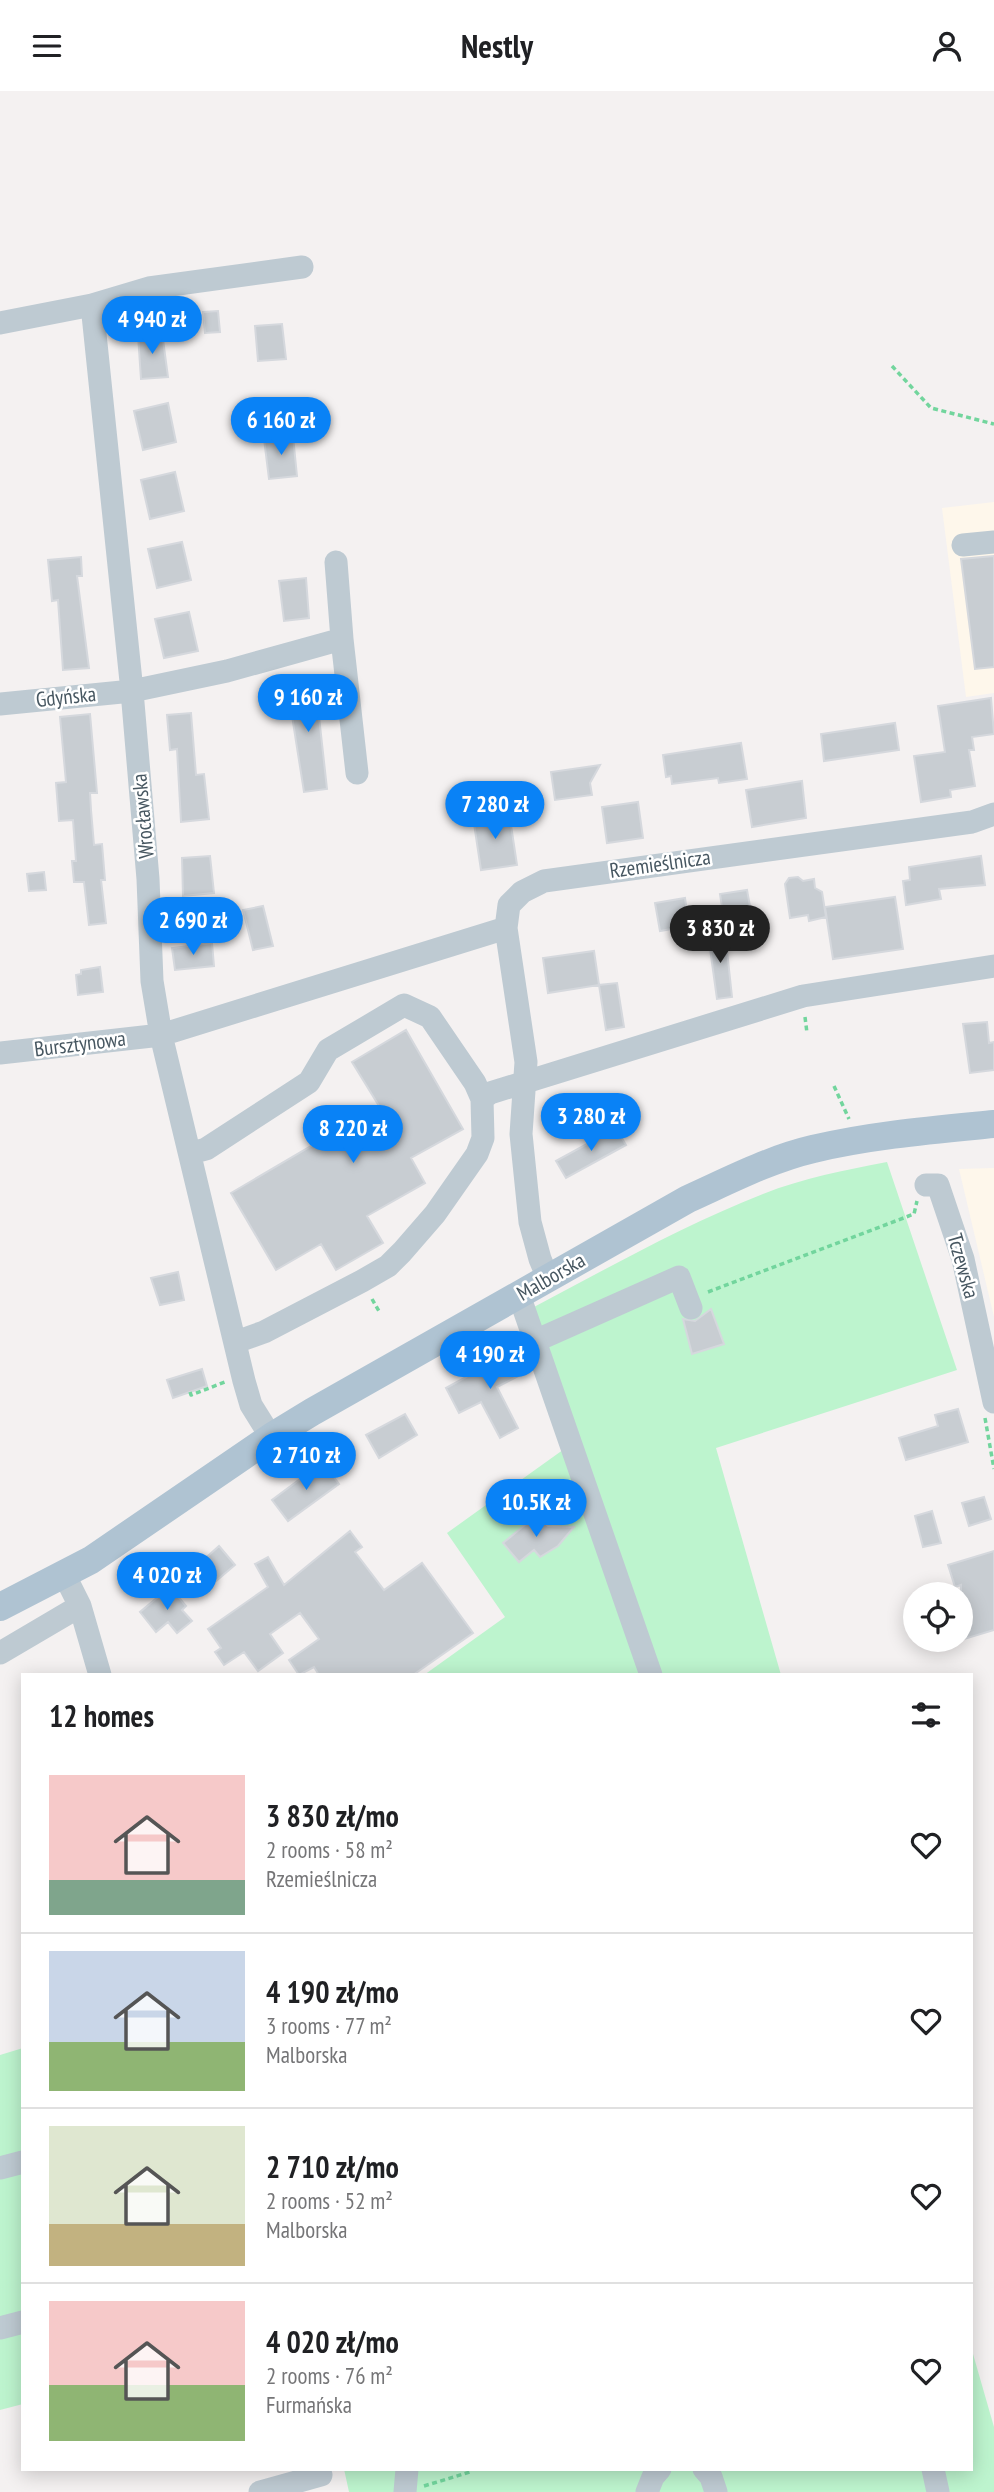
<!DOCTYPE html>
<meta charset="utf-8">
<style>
body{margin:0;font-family:"PT Sans Narrow",sans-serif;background:#f6f6f6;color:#202124;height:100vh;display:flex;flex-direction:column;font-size:26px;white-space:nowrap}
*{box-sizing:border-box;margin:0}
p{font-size:23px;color:#757577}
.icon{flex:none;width:38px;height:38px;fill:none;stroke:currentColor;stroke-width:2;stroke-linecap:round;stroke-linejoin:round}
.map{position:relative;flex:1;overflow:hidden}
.side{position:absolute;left:21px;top:1582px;width:952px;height:798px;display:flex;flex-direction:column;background:#fff;border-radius:0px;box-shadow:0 4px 18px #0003}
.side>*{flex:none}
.tools{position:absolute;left:903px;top:1491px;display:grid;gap:14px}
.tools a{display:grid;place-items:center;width:70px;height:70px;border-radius:50%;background:#fff;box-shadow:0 4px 18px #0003;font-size:35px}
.price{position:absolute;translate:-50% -60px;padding:0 16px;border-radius:24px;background:#0982f6;color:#fff;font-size:23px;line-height:46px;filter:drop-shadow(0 2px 4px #0008)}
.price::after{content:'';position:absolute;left:50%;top:42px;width:21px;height:16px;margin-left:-10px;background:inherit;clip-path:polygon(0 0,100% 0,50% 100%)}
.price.active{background:#222;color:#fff}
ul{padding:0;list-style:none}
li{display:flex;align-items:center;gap:21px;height:175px;padding:0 28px}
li+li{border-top:2px solid #e0e0e0}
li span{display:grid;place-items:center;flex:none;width:196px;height:140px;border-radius:0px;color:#555}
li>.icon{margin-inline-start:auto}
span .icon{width:84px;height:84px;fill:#fffc;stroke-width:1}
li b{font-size:30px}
h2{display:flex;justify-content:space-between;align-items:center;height:84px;padding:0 28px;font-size:30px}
header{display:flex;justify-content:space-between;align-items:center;height:91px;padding:0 28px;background:#fff;font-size:32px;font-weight:600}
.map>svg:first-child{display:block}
.commercial{fill:#fef7eb}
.green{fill:#bdf4ce}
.building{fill:#c8cdd2;stroke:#d5d8dd;stroke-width:2}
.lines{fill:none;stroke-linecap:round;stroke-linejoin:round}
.path{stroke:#72d59d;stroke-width:3.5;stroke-dasharray:5 3.5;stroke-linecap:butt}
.minor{stroke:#becad2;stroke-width:23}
.major{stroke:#afc3d2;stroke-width:28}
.labels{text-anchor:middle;stroke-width:5;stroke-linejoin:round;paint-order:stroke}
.street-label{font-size:21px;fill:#475761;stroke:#fff}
</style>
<header><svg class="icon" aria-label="menu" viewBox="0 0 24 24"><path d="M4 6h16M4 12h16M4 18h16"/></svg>Nestly<svg class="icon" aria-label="person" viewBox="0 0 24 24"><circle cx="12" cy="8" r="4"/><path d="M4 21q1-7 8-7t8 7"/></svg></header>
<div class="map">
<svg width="994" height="2401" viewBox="0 0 994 2401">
<rect width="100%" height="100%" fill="#f4f1f1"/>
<path class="commercial" d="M994 411V602L966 606 942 417Z
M994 1077V1226L959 1078Z"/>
<path class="green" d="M887 1071 957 1279 716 1357 781 1584H424L505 1526 447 1442 567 1356 519 1224C599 1182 679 1136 763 1103 803 1087 845 1079 887 1071Z
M23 1957V2313L0 2319V1964Z
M971 2256 994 2336V2401H349L344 2378H971Z"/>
<path class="building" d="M218 220 220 241 205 242 203 221Z
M282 233 286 268 258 270 255 235Z
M162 241 168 286 141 288 138 244Z
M168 312 176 351 143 359 134 320Z
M293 345 297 385 269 388 264 348Z
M175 381 184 420 150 428 141 389Z
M182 451 191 489 157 497 148 458Z
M994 465V576L975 578 961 468Z
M81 466 82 485H77L89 577 63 579 58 509 52 510 48 469Z
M306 487 309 527 284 530 279 490Z
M189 521 198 560 164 567 155 528Z
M315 589 327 698 304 701 287 593Z
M991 607 994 643 972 646 974 659H969L975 695 950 699 951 706 921 711 914 665 945 661 938 615Z
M191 622 196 684 204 683 209 728 181 731 177 658 170 659 167 624Z
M90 623 97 702H90L91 719 94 754 102 753 105 789H101L106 832 89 834 84 791H74L72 770H76L73 729 59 730 56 692 66 691 60 626Z
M895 632 899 659 824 670 821 643Z
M741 652 747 688 719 692 718 687 672 693 671 685 666 686 663 664Z
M600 674 590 692 592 704 555 709 551 681Z
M802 690 806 727 752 736 746 699Z
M638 711 643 747 607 752 602 716Z
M509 721 517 774 481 779 473 726Z
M210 765 214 802 183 805 182 767Z
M981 765 985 794 939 798 941 808 906 814 903 790 910 789 909 776Z
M44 781 46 799 29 800 27 783Z
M798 786 803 790 814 788 815 797 822 801 826 826 809 830 808 824 790 827 785 793 789 787Z
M747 799 752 826 724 830 720 803Z
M895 806 903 858 833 868 825 816Z
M685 807 689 835 660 840 655 812Z
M263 815 273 855 253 859 243 819Z
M725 841 732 906 717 908 708 843Z
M212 852 214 875 175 879 172 857Z
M594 860 599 894 548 902 543 867Z
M100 876 103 901 78 904 76 884 81 883V879Z
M617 892 624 936 606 939 599 894Z
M987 931 989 952 994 951V979L970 982 963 933Z
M406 939 463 1038 411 1067 425 1092 367 1125 383 1152 336 1179 321 1153 276 1179 231 1102 379 1015 352 971Z
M616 1037 626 1054 566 1087 556 1070Z
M178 1181 184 1209 160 1214 151 1187Z
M711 1218 724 1253 692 1263 683 1228 695 1230Z
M517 1258 528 1280 497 1296 518 1337 500 1347 481 1311 459 1322 446 1297Z
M202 1278 207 1295 173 1307 167 1289Z
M958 1318 968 1351 906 1369 899 1347 938 1335 935 1324Z
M405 1323 417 1344 379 1367 366 1344Z
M323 1371 339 1393 288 1430 272 1409Z
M984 1406 991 1428 969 1435 962 1412Z
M932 1420 941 1452 923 1456 915 1425Z
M538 1423 548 1435 574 1436 558 1455 540 1466 534 1459 519 1471 503 1452Z
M350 1440 362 1456 355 1461 384 1499 422 1472 473 1542 413 1584H319L314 1576 299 1584 289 1569 319 1548 300 1522 270 1543 283 1562 258 1580 244 1561 224 1574 215 1561 221 1557 208 1538 268 1496 255 1473 268 1466 284 1494Z
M219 1455 235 1474 216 1490 200 1472Z
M994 1460V1539L961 1549V1494L955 1496 948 1474Z
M170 1496 186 1515 182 1519 192 1530 177 1542 168 1531 156 1541 140 1521Z"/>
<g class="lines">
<path class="path" d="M892 275 931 317 994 333
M805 926 807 942
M834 995 849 1028
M708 1201 914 1123 917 1110
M372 1208 380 1222
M190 1301 191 1304 225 1291
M985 1327 994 1378
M424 2395 470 2381"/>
<path class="minor" d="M92 214 132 600 148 788 152 890 161 944 244 1290 251 1314 271 1346
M0 232 92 214 149 197 302 176
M963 454 994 451
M336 471 342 548
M0 613 132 600 227 580 342 548 357 682
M0 962 161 944 506 837
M191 1062 206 1058 309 991 328 959 404 914 430 926 475 992 482 1008
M926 1094H938L963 1168 994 1311
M548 1187 540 1168 530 1131 521 1043 526 971 506 837 509 814 522 801 544 790 972 731 994 723
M519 1204 651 1584
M535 1250 679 1186 691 1217
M236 1251 264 1241 362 1190 388 1175 402 1161 435 1123 477 1063 483 1047 482 1008 490 1002 803 905 994 875
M65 1485 80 1515 100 1584
M0 1562 80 1515
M0 2077 23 2071
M0 2237 23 2231
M704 2378 711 2386 716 2401
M933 2378 938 2401
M260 2401 321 2384
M405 2401 407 2378
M647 2401 653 2386 660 2378"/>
<path class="major" d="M0 1516 91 1469 271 1346 312 1321 688 1108C728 1090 770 1068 813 1058 872 1044 933 1039 994 1033"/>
</g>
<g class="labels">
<g class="street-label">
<text transform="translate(66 606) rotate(-6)" y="7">Gdyńska</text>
<text transform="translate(143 725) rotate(-95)" y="7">Wrocławska</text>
<text transform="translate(660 773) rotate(-8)" y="7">Rzemieślnicza</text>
<text transform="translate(80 953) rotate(-7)" y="7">Bursztynowa</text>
<text transform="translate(963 1175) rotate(74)" y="7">Tczewska</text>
<text transform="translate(551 1186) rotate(-30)" y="7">Malborska</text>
</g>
</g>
</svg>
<div class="tools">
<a><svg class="icon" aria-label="locate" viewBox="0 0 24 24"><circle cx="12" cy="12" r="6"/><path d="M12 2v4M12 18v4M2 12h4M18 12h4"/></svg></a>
</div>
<b class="price" style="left:152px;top:265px">4 940 zł</b>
<b class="price" style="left:281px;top:366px">6 160 zł</b>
<b class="price" style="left:308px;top:643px">9 160 zł</b>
<b class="price" style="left:495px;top:750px">7 280 zł</b>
<b class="price" style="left:193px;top:866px">2 690 zł</b>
<b class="price active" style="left:720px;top:874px">3 830 zł</b>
<b class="price" style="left:591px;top:1062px">3 280 zł</b>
<b class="price" style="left:353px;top:1074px">8 220 zł</b>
<b class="price" style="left:490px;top:1300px">4 190 zł</b>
<b class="price" style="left:306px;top:1401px">2 710 zł</b>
<b class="price" style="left:536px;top:1448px">10.5K zł</b>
<b class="price" style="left:167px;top:1521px">4 020 zł</b>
<section class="side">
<h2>12 homes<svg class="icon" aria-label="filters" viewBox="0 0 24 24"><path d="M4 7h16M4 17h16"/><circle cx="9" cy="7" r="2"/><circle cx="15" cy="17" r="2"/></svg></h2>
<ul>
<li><span style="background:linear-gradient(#f6c9c9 75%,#7fa58c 0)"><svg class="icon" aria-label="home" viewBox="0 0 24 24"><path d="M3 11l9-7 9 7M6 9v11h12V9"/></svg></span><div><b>3 830 zł/mo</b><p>2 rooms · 58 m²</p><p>Rzemieślnicza</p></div><svg class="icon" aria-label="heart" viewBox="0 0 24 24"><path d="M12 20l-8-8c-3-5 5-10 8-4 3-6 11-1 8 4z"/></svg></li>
<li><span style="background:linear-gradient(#c9d6e8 65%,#8fb573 0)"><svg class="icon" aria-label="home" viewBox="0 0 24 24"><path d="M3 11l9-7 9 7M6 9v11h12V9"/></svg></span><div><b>4 190 zł/mo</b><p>3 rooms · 77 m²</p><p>Malborska</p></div><svg class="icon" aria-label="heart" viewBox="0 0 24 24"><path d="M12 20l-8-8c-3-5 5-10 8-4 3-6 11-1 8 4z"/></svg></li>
<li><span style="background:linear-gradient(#dfe7d0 70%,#c2b280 0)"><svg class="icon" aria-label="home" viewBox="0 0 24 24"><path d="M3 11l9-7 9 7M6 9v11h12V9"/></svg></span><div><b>2 710 zł/mo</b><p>2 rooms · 52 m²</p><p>Malborska</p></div><svg class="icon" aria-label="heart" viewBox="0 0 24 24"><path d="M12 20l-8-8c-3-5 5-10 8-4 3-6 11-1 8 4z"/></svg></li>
<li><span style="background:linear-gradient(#f6c9c9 60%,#8fb573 0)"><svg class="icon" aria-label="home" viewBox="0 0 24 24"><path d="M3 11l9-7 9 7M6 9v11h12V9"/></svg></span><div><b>4 020 zł/mo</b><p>2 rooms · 76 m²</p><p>Furmańska</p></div><svg class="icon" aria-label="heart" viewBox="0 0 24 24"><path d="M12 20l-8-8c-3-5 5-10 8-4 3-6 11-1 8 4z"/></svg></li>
</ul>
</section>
</div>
